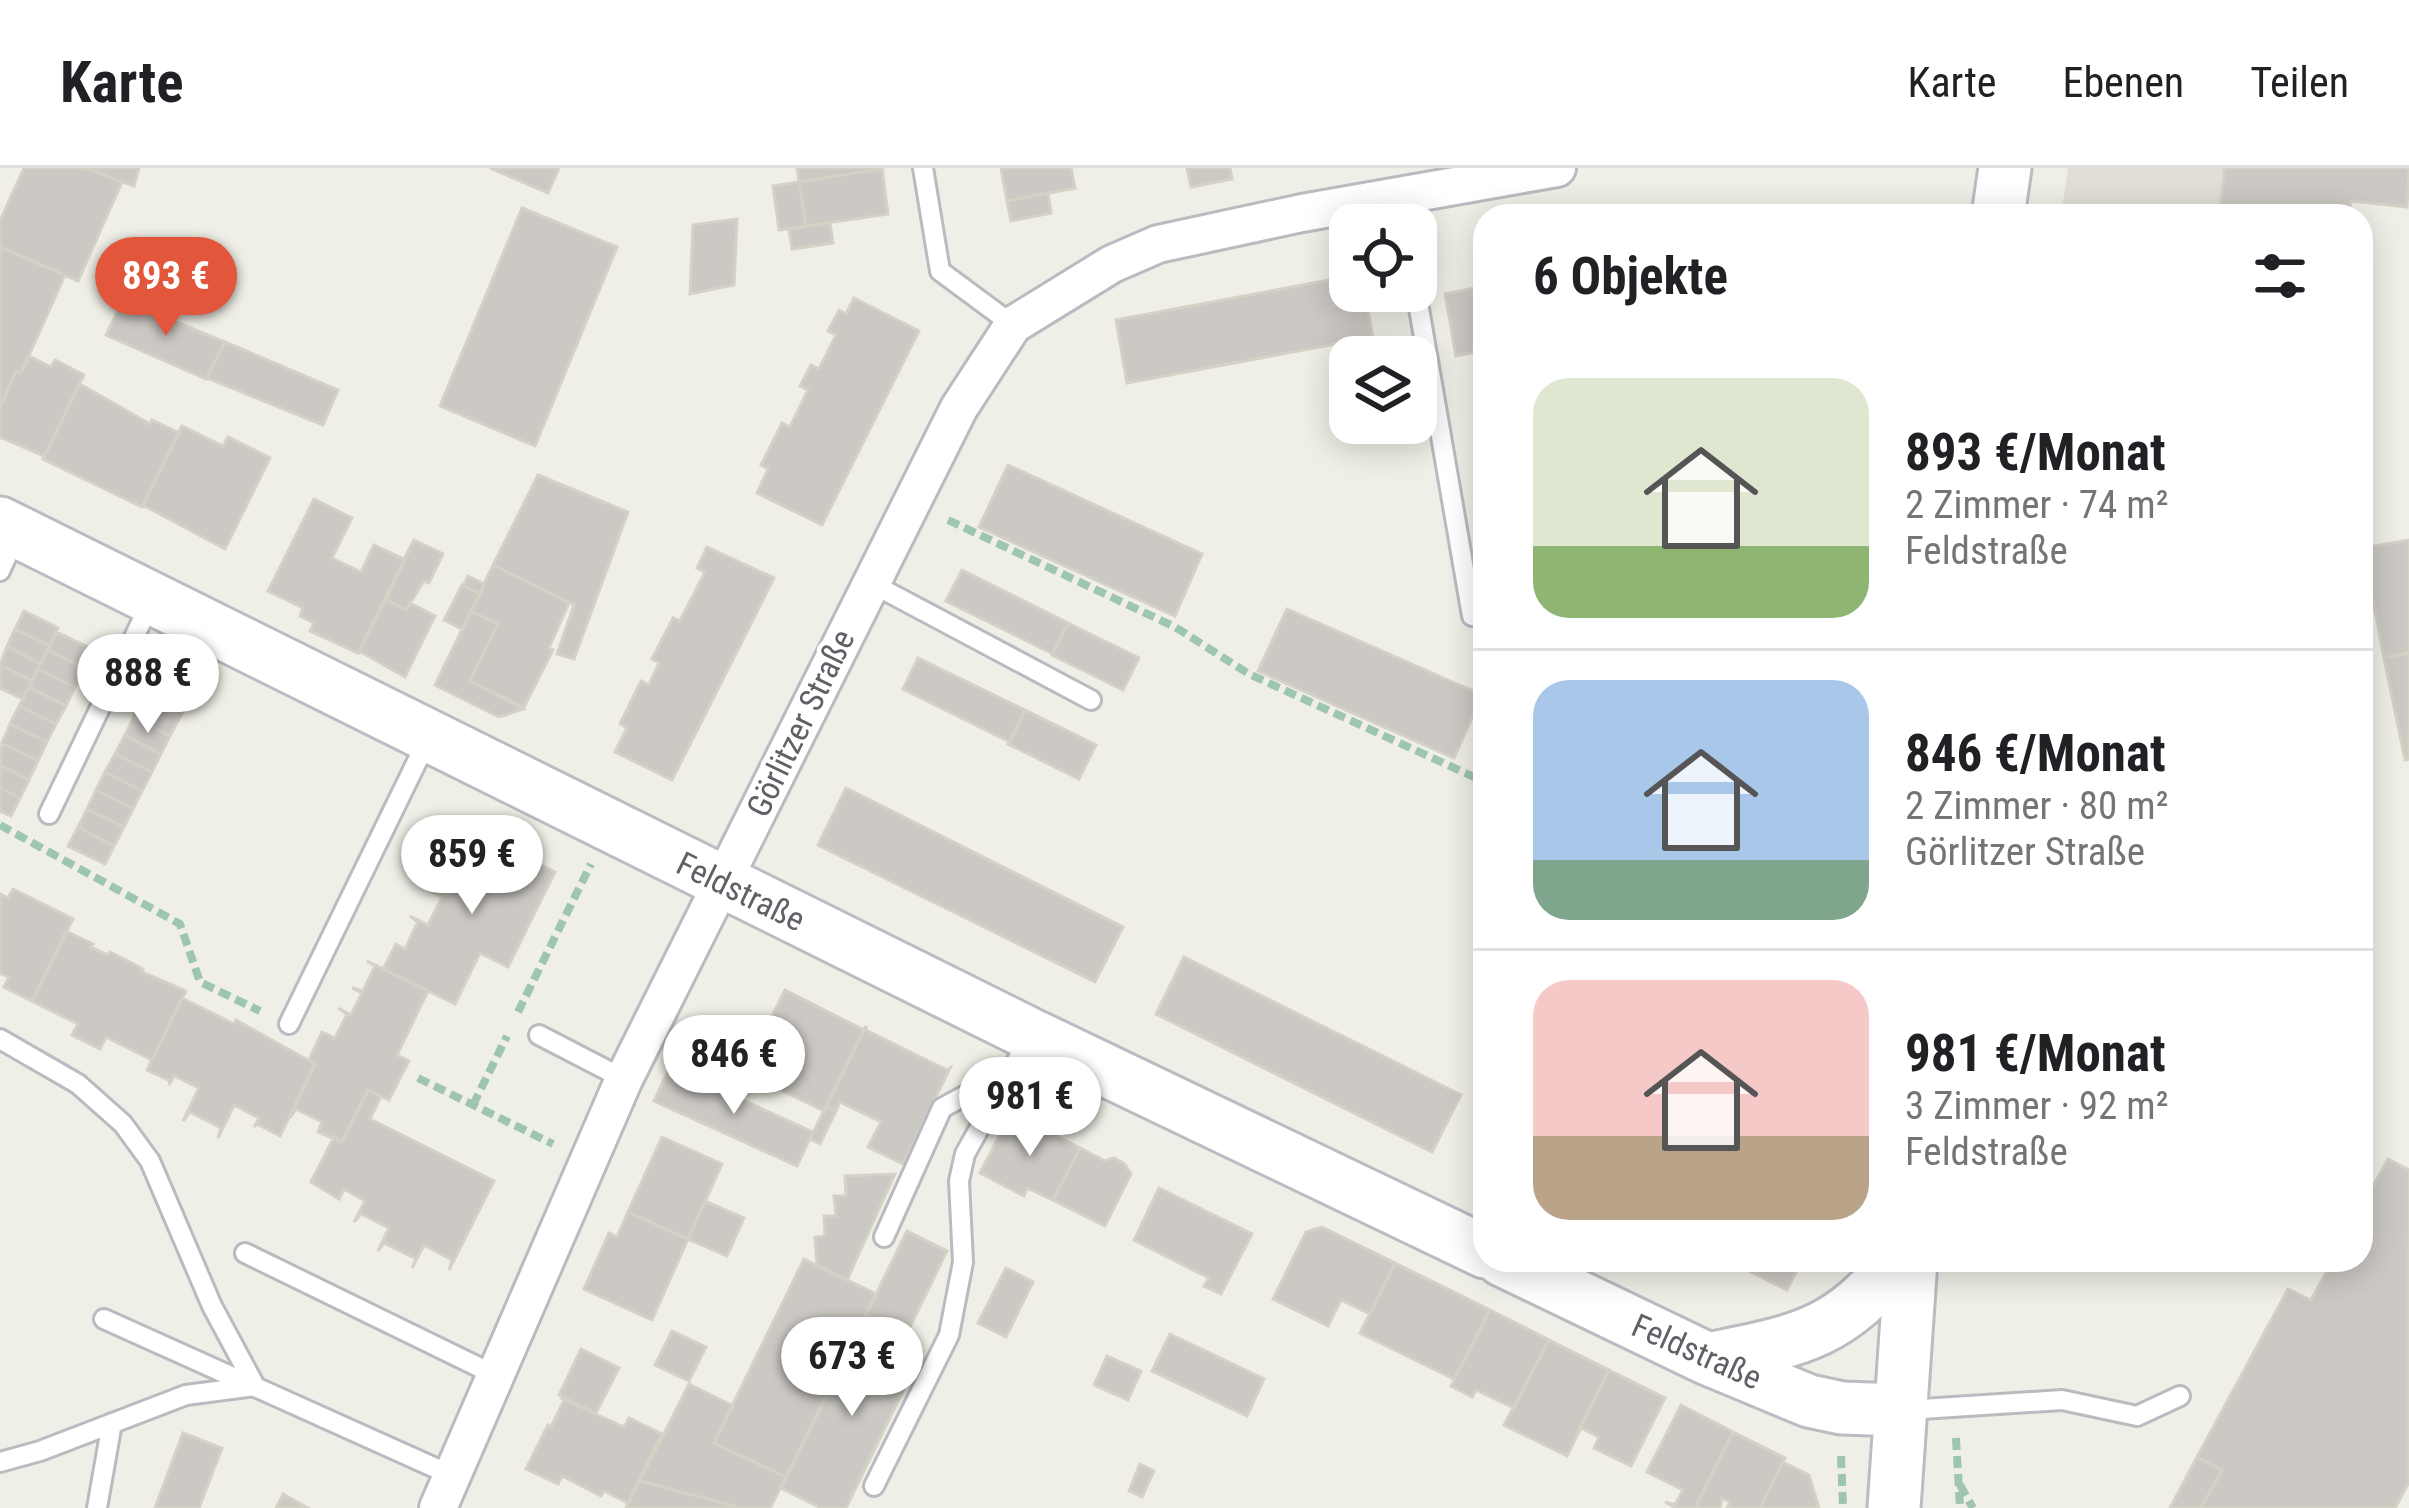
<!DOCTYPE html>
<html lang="de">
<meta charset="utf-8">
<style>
body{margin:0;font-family:"Roboto Condensed",sans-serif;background:#f6f6f6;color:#202124;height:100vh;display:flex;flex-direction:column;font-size:45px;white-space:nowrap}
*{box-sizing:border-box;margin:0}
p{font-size:39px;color:#757577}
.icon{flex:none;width:66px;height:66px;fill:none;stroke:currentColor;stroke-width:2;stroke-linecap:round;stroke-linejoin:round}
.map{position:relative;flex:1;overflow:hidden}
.side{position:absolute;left:1473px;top:36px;width:900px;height:1068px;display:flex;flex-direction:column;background:#fff;border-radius:36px;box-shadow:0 6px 30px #0003}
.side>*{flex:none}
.buttons{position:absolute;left:1329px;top:36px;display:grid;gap:24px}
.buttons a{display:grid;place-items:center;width:108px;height:108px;border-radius:24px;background:#fff;box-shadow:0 6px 30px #0003;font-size:60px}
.price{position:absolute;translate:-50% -102px;padding:0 27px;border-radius:42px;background:#fff;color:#222;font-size:39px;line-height:78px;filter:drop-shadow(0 3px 6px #0008)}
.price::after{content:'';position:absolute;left:50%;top:72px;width:36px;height:27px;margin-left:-18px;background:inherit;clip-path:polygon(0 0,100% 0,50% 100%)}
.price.active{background:#e2573b;color:#fff}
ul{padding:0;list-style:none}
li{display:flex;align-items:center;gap:36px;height:300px;padding:0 60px}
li+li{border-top:3px solid #e0e0e0}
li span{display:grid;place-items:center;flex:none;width:336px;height:240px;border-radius:36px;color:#555}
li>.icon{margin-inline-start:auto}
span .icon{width:144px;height:144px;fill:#fffc;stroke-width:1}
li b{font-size:51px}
h2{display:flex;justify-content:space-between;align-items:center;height:144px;padding:0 60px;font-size:51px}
header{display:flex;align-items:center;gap:72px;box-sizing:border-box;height:168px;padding:0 60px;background:#fff;border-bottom:3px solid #e0e0e0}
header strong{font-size:57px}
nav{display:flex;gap:66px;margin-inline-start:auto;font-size:42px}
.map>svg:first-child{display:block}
.education{fill:#e0ded5}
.building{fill:#ccc9c4;stroke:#d4d1c5;stroke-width:3}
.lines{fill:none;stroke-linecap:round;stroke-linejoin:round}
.service-casing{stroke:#b9bbc0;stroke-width:24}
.minor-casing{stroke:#b9bbc0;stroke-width:42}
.secondary-casing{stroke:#babcc2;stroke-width:57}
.path{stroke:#9ec6ad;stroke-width:8;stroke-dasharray:12 6;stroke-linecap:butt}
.service{stroke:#fff;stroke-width:18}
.minor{stroke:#fff;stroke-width:36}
.secondary{stroke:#fff;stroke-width:51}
.labels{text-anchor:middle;stroke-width:9;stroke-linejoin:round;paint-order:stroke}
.street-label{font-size:33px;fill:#5e6166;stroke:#fff}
</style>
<header>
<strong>Karte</strong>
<nav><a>Karte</a><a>Ebenen</a><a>Teilen</a></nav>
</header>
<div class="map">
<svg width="2409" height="1340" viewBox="0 0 2409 1340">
<rect width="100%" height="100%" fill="#f0efe7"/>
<path class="education" d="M2068 0H2327L2321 48H2061Z"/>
<path class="building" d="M24 0H85L122 14 78 113 0 79V53Z
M85 0H139L134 18Z
M490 0H559L548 25Z
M797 0H881L882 1 799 14Z
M1001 0H1071L1075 20 1007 33Z
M1187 0H1230L1232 11 1191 19Z
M2225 0H2409L2407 39 2351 33 2349 48H2219Z
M882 1 888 46 806 58 799 14Z
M799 14 806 58 779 62 773 18Z
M1048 25 1051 45 1011 53 1007 33Z
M522 40 617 79 535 278 440 238Z
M737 51 734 117 690 126 693 57Z
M830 55 833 75 792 81 789 61Z
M0 79 65 107 21 205 16 203 0 240Z
M1350 108V123H1364L1373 169 1127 215 1116 152Z
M1485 118V182L1456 188 1445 126Z
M854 130 919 163 822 357 757 325 768 301 761 297 782 255 790 259 808 222 800 218 811 197 819 201 836 167 828 163 839 142 846 146Z
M123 132 225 174 206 211 106 167Z
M225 174 338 222 323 257 207 210Z
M29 188 51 199 55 192 84 207 44 288 0 269V240L16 203 21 205Z
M80 216 150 256 152 252 179 265 142 339 43 291Z
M182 258 223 278 228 269 270 290 225 381 143 337Z
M1008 297 1202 386 1175 448 979 359Z
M538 307 628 344 574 491 557 486 574 437 493 397Z
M314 331 352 350 332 390 361 404 374 377 404 391 414 372 358 485 310 463 314 455 300 448 303 440 268 423Z
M414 372 443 386 429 415 424 413 406 442 386 431Z
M2409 372V485L2384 490 2363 380Z
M707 379 774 410 672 612 615 584 627 560 620 556 641 513 649 517 659 495 652 491 673 450 680 453 705 404 697 400Z
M493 397 569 435 549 480 553 482 524 539 470 513 498 456 471 443Z
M962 402 1068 455 1053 486 946 433Z
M468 408 484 416 480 426 463 418Z
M462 417 480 426 462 461 444 452Z
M386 431 406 442 410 435 435 448 405 509 359 483Z
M1287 441 1482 527 1454 590 1258 503Z
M24 443 58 460 50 478 15 461Z
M471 443 498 456 470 513 523 541 499 549 435 517Z
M1068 455 1139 490 1123 522 1052 487Z
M15 461 50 478 40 496 7 478Z
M57 464 94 482 84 500 47 482Z
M7 478 40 496 32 513 0 497Z
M47 482 84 500 75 519 38 501Z
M2409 485V591L2405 592 2384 490Z
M918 490 1025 542 1010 574 903 521Z
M0 497 32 513 23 531 0 520Z
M38 501 75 519 66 538 29 519Z
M153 512 189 531 180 549 143 530Z
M29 519 66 538 56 556 19 538Z
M143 530 180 549 170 568 134 549Z
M19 538 56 556 47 574 10 556Z
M1025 542 1096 577 1079 611 1008 576Z
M134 549 170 568 161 586 125 567Z
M10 556 47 574 38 593 2 575Z
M125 567 161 586 152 604 115 586Z
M2 575 38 593 29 612 0 597Z
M115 586 152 604 142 623 105 604Z
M0 597 29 612 20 630 0 620Z
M105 604 142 623 133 641 96 622Z
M0 620 20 630 11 648 0 643Z
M846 620 1123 759 1095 814 818 677Z
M96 622 133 641 124 659 87 641Z
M87 641 124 659 114 678 78 659Z
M78 659 114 678 105 696 68 678Z
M465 660 555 704 508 799 480 785 455 836 383 801 396 776 405 781 418 754 410 748 428 757 442 729 419 717 429 720 445 689 436 683 459 694 474 666Z
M13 721 73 751 32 833 4 819 9 809 0 805V726L8 730Z
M66 763 93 776 91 779 108 787 110 784 143 801 142 804 186 823 152 892 106 869 100 881 72 867 78 856 32 833Z
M1184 789 1461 927 1432 984 1156 846Z
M367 793 428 823 397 887 409 893 389 932 368 922 342 974 318 964 322 954 296 941 290 950 315 896 309 892 322 864 335 870 347 846 338 840 351 847 362 825 352 820 363 823 375 798Z
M785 822 864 862 824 943 744 904Z
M182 830 234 856 236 852 315 896 280 968 257 956 254 959 259 950 234 937 218 970 221 960 190 944 183 953 199 920 174 908 169 917 170 913 147 902Z
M866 858V862L947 902 950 900 903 996 868 979 881 954 840 934 836 943 826 938Z
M670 899 813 964 797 998 654 933Z
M368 922 381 928 370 951 494 1013 449 1102 452 1092 424 1077 412 1100 416 1091 384 1075 378 1083 389 1060 361 1046 354 1054 365 1033 344 1021 339 1031 311 1014 334 969 342 974Z
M826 938 836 943 820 976 810 971Z
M1011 945 1080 980 1053 1032 1027 1020 1024 1028 980 1005Z
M662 969 722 996 688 1071 628 1044Z
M1080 980 1105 993 1114 990 1125 996 1131 1006 1105 1058 1053 1032Z
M2388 991 2409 1002V1314L2395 1340H2205L2202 1338 2222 1302 2197 1289 2288 1121 2311 1132 2333 1092H2361V1040Z
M895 1006 847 1112 817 1098 815 1069 825 1068 824 1048H836L834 1028H846L845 1008Z
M1159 1020 1252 1066 1221 1126 1204 1118 1209 1110 1134 1072Z
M705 1033 744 1050 727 1088 688 1071Z
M628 1044 688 1071 652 1152 584 1121 609 1065 617 1069Z
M1322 1059 1395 1095 1370 1146 1341 1132 1328 1158 1273 1131 1306 1064Z
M907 1063 947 1083 902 1175 862 1155Z
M804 1091 876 1126 786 1309 714 1275Z
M1727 1092H1802L1787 1122Z
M1395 1095 1490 1142 1454 1211 1360 1165Z
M1006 1100 1033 1114 1006 1169 978 1155Z
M1490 1142 1549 1172 1514 1240 1476 1222 1472 1229 1451 1218Z
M862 1155 922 1184 846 1340H821L781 1320Z
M672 1163 706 1179 689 1213 655 1197Z
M1170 1166 1264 1211 1247 1248 1152 1203Z
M1549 1172 1609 1202 1567 1288 1504 1257Z
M581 1181 619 1200 596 1245 559 1227Z
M1107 1188 1141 1203 1128 1232 1094 1217Z
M1609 1202 1665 1230 1631 1298 1594 1280 1599 1269 1581 1260 1576 1267Z
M689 1216 733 1238 714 1275 786 1309 770 1340H742L640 1313Z
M561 1230 624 1259 629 1250 662 1266 628 1335 604 1323 601 1328 562 1308 558 1316 526 1301 548 1257 551 1259 564 1232Z
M1681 1237 1733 1264 1695 1340H1676L1665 1334 1675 1337 1683 1322 1647 1304Z
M1733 1264 1785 1290 1760 1340H1727L1730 1334 1722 1330 1720 1340H1695Z
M183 1265 222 1280 199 1340H155Z
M2197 1289 2222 1302 2202 1338 2205 1340H2170Z
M1783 1294 1809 1307 1819 1340H1760Z
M1140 1296 1154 1303 1142 1329 1129 1323Z
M640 1313 742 1340H626Z
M283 1326 308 1340H276Z"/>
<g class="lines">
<g class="service-casing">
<path id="service" d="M923 0 940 103 1013 157
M1400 27 1405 57
M1416 123 1472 448
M0 403 16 368
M869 414 1091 532
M49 646 150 436
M289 856 427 573
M539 867 624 911
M0 871 78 916 123 956 150 993 212 1138 255 1218 186 1227 40 1283 0 1294
M884 1069 942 940 964 928 994 936
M245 1085 495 1207
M104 1151 451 1307
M1906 1242 2062 1232 2137 1248 2180 1228
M874 1318 949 1167 963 1094 959 1013 965 986 1029 871
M97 1340 112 1255"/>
</g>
<g class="minor-casing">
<path id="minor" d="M438 1340 624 911 959 240 1013 157 1112 96 1158 76 1302 45 1557 0"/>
</g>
<g class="secondary-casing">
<path id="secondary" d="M1998 48 2005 0
M0 355 1032 867 1485 1084
M1502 1092 1708 1191 1809 1233 1842 1240 1901 1242
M1708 1191C1800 1172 1837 1168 1899 1092
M1894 1340 1911 1092"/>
</g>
<path class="path" d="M948 352 1175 459 1249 506 1485 614
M0 657 180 756 200 814 260 843
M518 844 591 696
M418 910 553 976
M473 937 507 868
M1956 1270 1960 1340
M1841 1288 1843 1339
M1960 1317 1973 1340"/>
<use href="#service" class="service"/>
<use href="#minor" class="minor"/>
<use href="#secondary" class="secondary"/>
</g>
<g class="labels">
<g class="street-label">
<text transform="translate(800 555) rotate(-64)" y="12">Görlitzer Straße</text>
<text transform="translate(741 723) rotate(26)" y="12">Feldstraße</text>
<text transform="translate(1697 1183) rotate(24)" y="12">Feldstraße</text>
</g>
</g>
</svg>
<div class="buttons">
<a><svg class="icon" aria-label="locate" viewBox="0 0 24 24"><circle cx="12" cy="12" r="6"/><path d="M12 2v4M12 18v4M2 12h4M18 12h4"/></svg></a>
<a><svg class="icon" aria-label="layers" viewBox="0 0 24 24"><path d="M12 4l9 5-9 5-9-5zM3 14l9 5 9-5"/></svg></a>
</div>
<b class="price active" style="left:166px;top:171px">893 €</b>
<b class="price" style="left:148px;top:568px">888 €</b>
<b class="price" style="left:472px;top:749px">859 €</b>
<b class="price" style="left:734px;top:949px">846 €</b>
<b class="price" style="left:1030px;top:991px">981 €</b>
<b class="price" style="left:852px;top:1251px">673 €</b>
<section class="side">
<h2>6 Objekte<svg class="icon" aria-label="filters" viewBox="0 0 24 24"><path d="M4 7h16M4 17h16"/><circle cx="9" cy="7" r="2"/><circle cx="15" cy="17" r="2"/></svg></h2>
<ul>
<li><span style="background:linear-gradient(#dfe7d0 70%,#8fb573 0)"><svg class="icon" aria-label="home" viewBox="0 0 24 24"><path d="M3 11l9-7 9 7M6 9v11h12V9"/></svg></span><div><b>893 €/Monat</b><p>2 Zimmer · 74 m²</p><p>Feldstraße</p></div></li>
<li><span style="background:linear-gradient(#a9c7e8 75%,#7fa58c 0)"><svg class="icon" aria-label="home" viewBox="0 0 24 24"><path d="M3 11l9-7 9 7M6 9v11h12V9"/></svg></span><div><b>846 €/Monat</b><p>2 Zimmer · 80 m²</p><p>Görlitzer Straße</p></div></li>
<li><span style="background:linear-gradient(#f6c9c9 65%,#b9a48a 0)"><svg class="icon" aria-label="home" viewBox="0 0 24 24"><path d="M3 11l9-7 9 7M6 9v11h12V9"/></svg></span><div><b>981 €/Monat</b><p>3 Zimmer · 92 m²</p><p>Feldstraße</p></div></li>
</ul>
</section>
</div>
